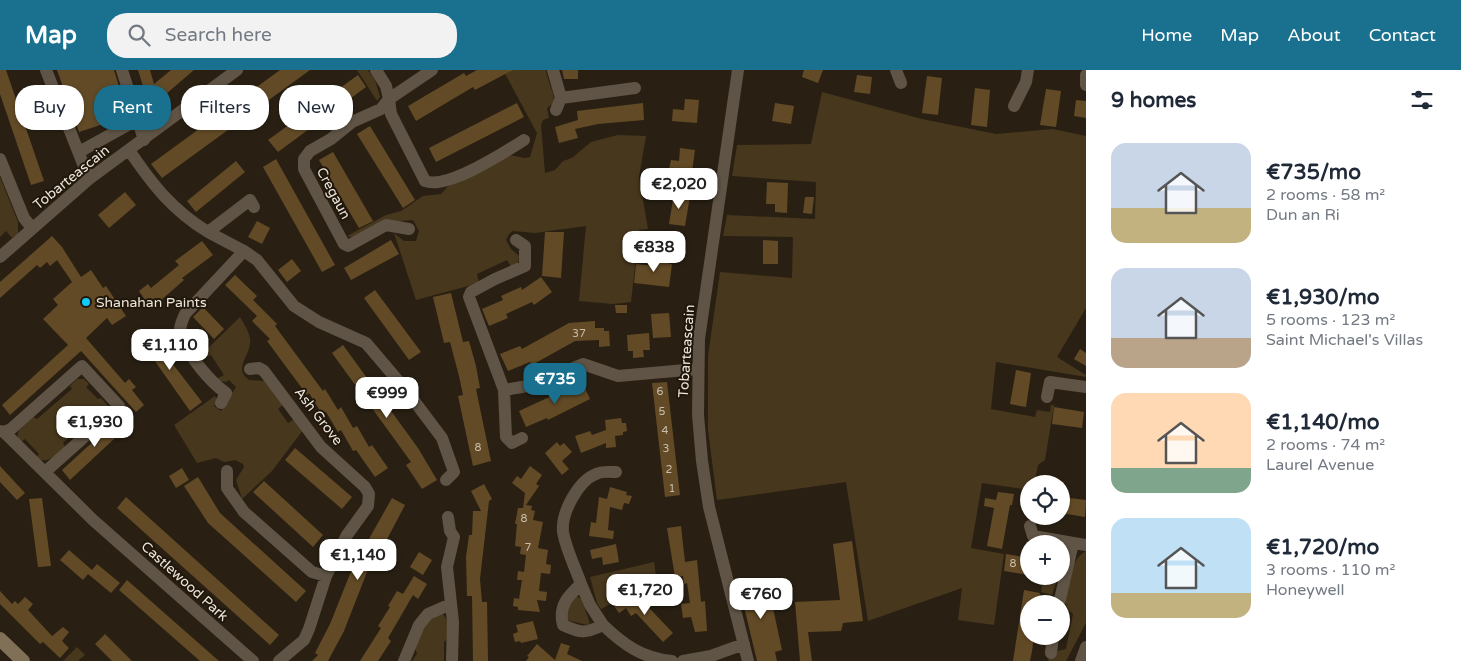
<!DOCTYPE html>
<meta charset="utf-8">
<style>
body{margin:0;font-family:"Varela Round",sans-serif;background:#f2f2f3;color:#1f2937;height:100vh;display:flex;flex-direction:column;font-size:19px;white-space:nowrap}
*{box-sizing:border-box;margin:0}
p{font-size:16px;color:#747a83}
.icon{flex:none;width:28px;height:28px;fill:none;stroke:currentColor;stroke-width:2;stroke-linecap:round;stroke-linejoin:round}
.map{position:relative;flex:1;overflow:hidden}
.panel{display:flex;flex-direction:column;background:#fff;width:375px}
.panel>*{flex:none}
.banner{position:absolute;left:15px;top:15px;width:475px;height:45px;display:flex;gap:10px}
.controls{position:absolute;left:1020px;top:405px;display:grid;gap:10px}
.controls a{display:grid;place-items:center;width:50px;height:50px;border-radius:50%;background:#fff;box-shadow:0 1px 4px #0004;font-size:25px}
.price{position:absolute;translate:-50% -42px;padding:0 11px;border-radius:10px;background:#fff;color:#222;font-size:16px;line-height:32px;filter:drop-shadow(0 1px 2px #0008)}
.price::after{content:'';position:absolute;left:50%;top:30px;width:15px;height:11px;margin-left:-8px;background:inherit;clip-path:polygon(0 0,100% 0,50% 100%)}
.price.on{background:#19718f;color:#fff}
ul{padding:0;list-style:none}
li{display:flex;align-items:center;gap:15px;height:125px;padding:0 25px}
li span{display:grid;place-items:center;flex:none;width:140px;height:100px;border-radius:15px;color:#555}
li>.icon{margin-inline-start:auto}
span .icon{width:60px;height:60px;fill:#fffc;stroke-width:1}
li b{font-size:21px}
h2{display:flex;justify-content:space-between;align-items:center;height:60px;padding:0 25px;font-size:21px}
.pill{padding:0 18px;border-radius:20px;background:#fff;box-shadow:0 1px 4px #0004;font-size:18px;line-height:45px}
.pill.on{background:#19718f;color:#fff}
header{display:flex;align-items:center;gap:30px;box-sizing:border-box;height:70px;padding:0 25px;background:#19718f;color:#fff}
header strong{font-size:24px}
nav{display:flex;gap:28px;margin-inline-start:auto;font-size:18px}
.search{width:350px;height:45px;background:#f2f2f3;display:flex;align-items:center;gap:12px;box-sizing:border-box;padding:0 18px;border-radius:20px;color:#747a83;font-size:19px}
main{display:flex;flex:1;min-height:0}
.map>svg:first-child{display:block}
.green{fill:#47371d}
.building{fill:#624a26}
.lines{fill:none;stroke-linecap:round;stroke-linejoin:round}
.minor{stroke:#5f5445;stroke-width:12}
.secondary{stroke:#817058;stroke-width:14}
.poi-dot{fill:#11cafa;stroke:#20170a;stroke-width:2}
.labels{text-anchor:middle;stroke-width:4;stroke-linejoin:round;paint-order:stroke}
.number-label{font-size:11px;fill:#c9beae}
.street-label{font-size:14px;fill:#ebe5dc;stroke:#20170a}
.poi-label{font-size:14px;fill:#ebe5dc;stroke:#20170a;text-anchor:start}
</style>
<header>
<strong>Map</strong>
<div class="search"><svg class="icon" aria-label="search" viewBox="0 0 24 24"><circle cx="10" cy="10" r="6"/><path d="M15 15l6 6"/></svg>Search here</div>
<nav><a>Home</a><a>Map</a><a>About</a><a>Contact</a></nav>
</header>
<main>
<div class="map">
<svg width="1086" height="591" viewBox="0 0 1086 591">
<rect width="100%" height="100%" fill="#292013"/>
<path class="green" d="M357 0H368L375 10 380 27 377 31Z
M503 0H546C547 10 555 24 554 33L547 38 549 48 543 50 541 55 545 103 555 100 563 91 572 88 591 72 618 65 646 66 639 107 648 159 639 160 631 232 613 234 579 231 586 156 535 163 513 161 509 164 506 170 511 179 519 186 518 195 511 197 507 190 477 204 479 213 416 230 394 163 404 171H416L419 161 413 150 399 151 354 168 347 166 386 145 401 141 423 126 441 124 451 113 509 85 525 88 530 87 537 63Z
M822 22 922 49 996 64 1053 59 1086 66V238L1057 287 1086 305V307L996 292 991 339 1035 347 1037 340 1050 342 1051 335H1054L1045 390 1038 395 1034 414H1029V420L982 413 971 478 1004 484 994 555 958 550 962 518 868 551 846 412 717 430 708 360V286L720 202 792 208 793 167 723 166 727 145 815 149 816 112 732 106 737 75 811 74Z
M0 107 18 152V164L12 168 6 161 0 167Z
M240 247C244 254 249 261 250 269 252 285 232 298 249 310L264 311 284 334 278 339 288 353 294 349 303 360 272 401 242 429 236 410 244 397 243 394 235 390 224 392 216 388 197 393 174 355 215 326 217 331 214 336 221 341 236 317 229 310 226 312 215 310 224 305 211 285 205 288 200 286Z
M77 309H84L89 314 86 317 98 329 101 328 108 336 99 346 96 343 63 373 65 377C57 384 48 395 36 388L39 384 25 369 21 372 17 368 19 360 33 347 37 349 72 319 70 316Z
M1086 481V553L1066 591H1048L1050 583 1066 579 1073 544 1067 538 1065 531C1069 515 1070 489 1086 481Z
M654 492 657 513 637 520 601 539 597 533 590 507Z
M1044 506H1058L1052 525 1041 522Z
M577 526 581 529 590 553 587 555 567 550C567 541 569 531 577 526Z
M441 544 444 545 448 553V569L444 572V591H412L417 584 415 578C420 564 425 548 441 544Z
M77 577 85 585 78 591H63Z"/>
<path class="building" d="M0 0H6L44 111 31 115 0 24Z
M57 0H114L128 46 79 62Z
M138 0H150L154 14 171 0H194L159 30 161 35 150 39Z
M280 0H310L162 108 151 94Z
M477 0H513L475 20 473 17 416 51 408 36 464 3 466 6Z
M562 0H578V9H564Z
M804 0H823L818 13 802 7Z
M358 5 366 17 278 82 268 70Z
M857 5 872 7 870 24 854 22Z
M927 6 942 8 938 45 922 43Z
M975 18 990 20 987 57 971 55Z
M1046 19 1061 21 1056 57 1040 55Z
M685 29 699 30 697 53 672 51 673 39 684 40Z
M1076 30 1086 31V48L1074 46Z
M517 33 524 47 436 92 429 78Z
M643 33 644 50 598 54 575 59 578 68 559 73 555 57 578 50 577 41Z
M775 33 794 36 791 54 772 51Z
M370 56 415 130 403 138 357 64Z
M680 78 695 80 692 102 669 99 671 90 679 91Z
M333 82 373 151 359 158 319 90Z
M276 89 335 195 322 202 263 97Z
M236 91 245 102 196 142 187 131Z
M767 112 788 113 787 143 775 142V134H766Z
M125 122 136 135 109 158 98 145Z
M674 123 690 126 685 156 669 154Z
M805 127H814L812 144 803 143Z
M257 151 270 158 262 174 248 167Z
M545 162H564L561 208 542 206Z
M52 166 62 177 81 207 91 200 103 218 106 216 126 246 112 255 107 248 86 268 125 313 129 309 136 317 132 320 144 335 136 342 81 281 10 345 2 335 68 275 43 249 58 235 53 229 72 212 57 190 50 196 47 192 40 198 37 195 0 228V212Z
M391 170 399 184 351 210 344 198Z
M763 170 778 171V194H763Z
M202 171 213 185 182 208 184 210 151 239 139 221 148 214 151 218 179 195 175 191Z
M656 188 670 189 669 194H672L669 217 634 213 636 194 655 196Z
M292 189 301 201 287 212 278 200Z
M235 205 257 226 253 230 277 254 275 256 323 321 325 319 338 340 341 337 353 358 357 356 369 377 372 375 388 398 375 407 356 380 353 381 341 360 338 362 326 342 322 344 309 323 307 325 267 271 270 269 252 251 257 246 225 215Z
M541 207 552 222 534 235 532 232 506 244 508 248 489 256 482 239 503 230 501 226 521 217 522 220Z
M375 220 421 282 409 290 364 228Z
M451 223 463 272 469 271 476 296 480 318 476 319 491 391 473 396 458 326 463 325 459 306 450 272 444 273 433 227Z
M615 235H627V243H616Z
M203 237 224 259 214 269 193 247Z
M669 243 671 267 653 268 651 244Z
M595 251V258H604V261H609L610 276 599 277V270L575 271 532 295 530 292 508 301 500 284 520 276 522 279 569 253Z
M152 261 174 291 172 293 202 332 190 341 140 270Z
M649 263 650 280H643L644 287 633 288V281H628L627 265Z
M343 275 418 378 437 410 422 419 406 395 411 392 332 283Z
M1080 279 1086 283V296L1074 289Z
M1016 300 1031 303 1026 337 1010 334Z
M582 312 590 329 548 350 547 348 526 357 519 341Z
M667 312 680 425 665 427 652 313Z
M1054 337 1084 342 1082 358 1052 354Z
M121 346 129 355 70 410 62 400Z
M621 348 622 353H626L627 361 623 362V365L615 366 616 377 606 378V373L581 383 575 366 590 361 592 365 606 360 605 350Z
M557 372 560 376 564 373 572 382 562 391 569 399 562 405 545 383Z
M295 378 352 427 342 439 285 390Z
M0 396 25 423 17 430 0 412Z
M530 396 542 405 536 414 539 416 526 435 532 436 531 440 535 441 533 450 543 452 538 478 548 480 546 494 551 495 550 504 541 503 539 521 547 522 546 531 537 530 540 542 518 540V537L513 536 514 528 519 529 522 510H517L518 501 524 502 526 485 520 484 521 477 515 476 517 454H515L518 438H523L525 423 512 413 517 406 521 409Z
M182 398 189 410 176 418 169 406Z
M198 407 220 443 306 521 296 532 208 453 184 416Z
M264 411 323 465 313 477 253 422Z
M484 414 492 429 489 431 480 509 482 532H487L488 591H473L472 526H467L466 487 469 465H472L473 441H481L471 421Z
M610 417 627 422 626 425 632 426 629 434 624 433 622 440 610 437 608 460 614 461 613 469 589 466 591 452 596 453 599 427 607 429Z
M998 422 1014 424 1012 435H1010L1002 479 987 476 994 438 984 436 985 428 996 430Z
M126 427 279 565 270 575 117 438Z
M1061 427 1086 430 1085 447 1061 443Z
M42 428 51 496 38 497 29 429Z
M392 428 405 435 384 475 382 474 367 502 344 561 328 591H312L318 585 315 583 330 554 352 499Z
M681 456 685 492 697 490 701 532 705 531 707 561 695 562 691 547 683 548 681 534 690 533 687 513 684 514 683 506 675 507 667 458Z
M852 471 863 551 843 553 841 561 808 562 812 591H800L795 532 840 530 833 474Z
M616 474 619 492 603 495 602 487 592 489 590 480Z
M69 480 92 500 97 494 120 513 111 523 88 504 83 510 60 490Z
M419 482 432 490 423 505 410 497Z
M1006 484 1029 488V505L1004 501Z
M414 506 427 514 418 529 413 525 388 568 391 571 378 591H360L381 558 378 556 390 537 388 536 397 521 403 524Z
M127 510 161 540 219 591H200L119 520Z
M767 510 782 580 775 582 777 591H757L739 516Z
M1024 520 1040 523 1038 534H1029V566H1034L1032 581 1030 591H1013Z
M0 521 12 534 15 531 18 534 25 527 33 534 28 540 52 566 63 557 69 562 62 571 69 578 60 588 43 572 40 574 0 534Z
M635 523 673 563 663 572 636 543 631 546 626 538 619 543 614 536Z
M533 551 538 569 521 573 520 571 515 572 513 564 518 562 516 555Z
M105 564 132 591H112L95 574Z
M561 573 570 576 567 584 582 591H526L529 587 527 586 537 574 555 590Z"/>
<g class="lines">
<path class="minor" d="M46 0 89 109
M122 0 144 70
M376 0 386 16 389 29 381 39 352 52 331 69 310 81 304 89V99L344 174 348 176 386 155 409 159
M432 0 389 29 391 44 425 111C447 120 505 82 524 70
M553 0 561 28 556 40
M738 0 699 269 698 345 702 391 709 437 748 591
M896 0 901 13
M1086 5V15
M561 28 635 18
M1014 36 1026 12 1028 0
M129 80C152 114 172 140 208 162L250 130 254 137
M79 82 137 50
M0 89 24 148 32 158
M208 162 244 181
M516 170 525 176V196L495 209 471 222 469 227 504 320 533 315 583 294 618 306 697 299
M0 187 89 109 237 0
M250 299 259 298 264 301 321 377 365 417 369 424 368 436 347 465 326 506 309 559 304 570 279 591
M504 320 506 367 512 373 522 368
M1047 327 1050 312 1086 317
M221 333 226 323C209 311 189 286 181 267 178 259 182 251 185 244L244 181 257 190 294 236 319 252 366 273 406 320 442 368 454 402 446 410
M0 361 4 362 93 450 253 591
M4 362 11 359 82 296 119 336 45 402
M227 401V418L244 442 312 502 326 506
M616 402C610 402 601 401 596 404 578 411 561 443 563 462 566 479 575 497 581 514 568 526 558 536 563 555 580 563 585 564 603 555 624 575 642 588 672 591
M448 447 450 461 454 467 447 497 453 552 452 591
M1030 456 1033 466 1086 475
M581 514 590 535 603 555
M1059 534 1073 473
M1051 583 1053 566
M404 591 419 555 428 544 451 534
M683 591 711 586 744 574
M1081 591 1086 577"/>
<path class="secondary" d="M0 569 23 591"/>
</g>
<circle class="poi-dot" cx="86" cy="232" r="5"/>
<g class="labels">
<g class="number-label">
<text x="579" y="267">37</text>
<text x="660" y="325">6</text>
<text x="662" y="345">5</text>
<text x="665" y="364">4</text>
<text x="478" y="381">8</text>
<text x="666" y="382">3</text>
<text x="669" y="403">2</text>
<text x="672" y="422">1</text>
<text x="524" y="452">8</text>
<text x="528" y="481">7</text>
<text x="1013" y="497">8</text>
</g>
<g class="street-label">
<text transform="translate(71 107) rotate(-39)" y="5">Tobarteascain</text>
<text transform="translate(334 123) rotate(62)" y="5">Cregaun</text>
<text transform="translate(686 281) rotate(-86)" y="5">Tobarteascain</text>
<text transform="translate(319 346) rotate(52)" y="5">Ash Grove</text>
<text transform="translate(185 511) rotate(42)" y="5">Castlewood Park</text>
</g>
<g class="poi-label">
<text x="96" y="237">Shanahan Paints</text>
</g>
</g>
</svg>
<div class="controls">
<a><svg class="icon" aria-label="locate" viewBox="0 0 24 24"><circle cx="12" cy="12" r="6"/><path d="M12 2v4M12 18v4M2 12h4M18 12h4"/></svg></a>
<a>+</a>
<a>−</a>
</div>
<b class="price" style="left:679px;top:140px">€2,020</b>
<b class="price" style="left:654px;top:203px">€838</b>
<b class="price" style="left:170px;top:301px">€1,110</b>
<b class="price on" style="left:555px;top:335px">€735</b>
<b class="price" style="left:387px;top:349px">€999</b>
<b class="price" style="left:95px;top:378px">€1,930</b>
<b class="price" style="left:358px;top:511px">€1,140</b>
<b class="price" style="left:645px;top:546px">€1,720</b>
<b class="price" style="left:761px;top:550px">€760</b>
<div class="banner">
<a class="pill">Buy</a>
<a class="pill on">Rent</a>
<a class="pill">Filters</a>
<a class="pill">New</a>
</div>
</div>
<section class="panel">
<h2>9 homes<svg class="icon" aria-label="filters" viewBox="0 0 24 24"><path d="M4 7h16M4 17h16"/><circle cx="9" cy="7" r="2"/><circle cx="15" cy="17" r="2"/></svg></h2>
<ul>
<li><span style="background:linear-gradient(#c9d6e8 65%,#c2b280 0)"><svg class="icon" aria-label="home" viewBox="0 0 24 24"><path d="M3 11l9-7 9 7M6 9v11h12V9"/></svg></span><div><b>€735/mo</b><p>2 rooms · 58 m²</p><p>Dun an Ri</p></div></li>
<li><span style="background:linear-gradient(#c9d6e8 70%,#b9a48a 0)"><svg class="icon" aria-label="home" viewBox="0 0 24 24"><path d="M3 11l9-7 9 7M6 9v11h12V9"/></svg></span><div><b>€1,930/mo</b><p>5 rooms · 123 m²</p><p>Saint Michael's Villas</p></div></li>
<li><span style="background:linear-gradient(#ffd9b3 75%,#7fa58c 0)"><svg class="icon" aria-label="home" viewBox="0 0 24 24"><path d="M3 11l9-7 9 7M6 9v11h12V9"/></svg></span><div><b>€1,140/mo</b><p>2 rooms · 74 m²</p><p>Laurel Avenue</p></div></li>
<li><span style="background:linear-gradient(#bfe0f5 75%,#c2b280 0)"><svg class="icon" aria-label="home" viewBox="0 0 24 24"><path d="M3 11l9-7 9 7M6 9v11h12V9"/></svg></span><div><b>€1,720/mo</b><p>3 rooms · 110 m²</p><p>Honeywell</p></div></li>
</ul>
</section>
</main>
